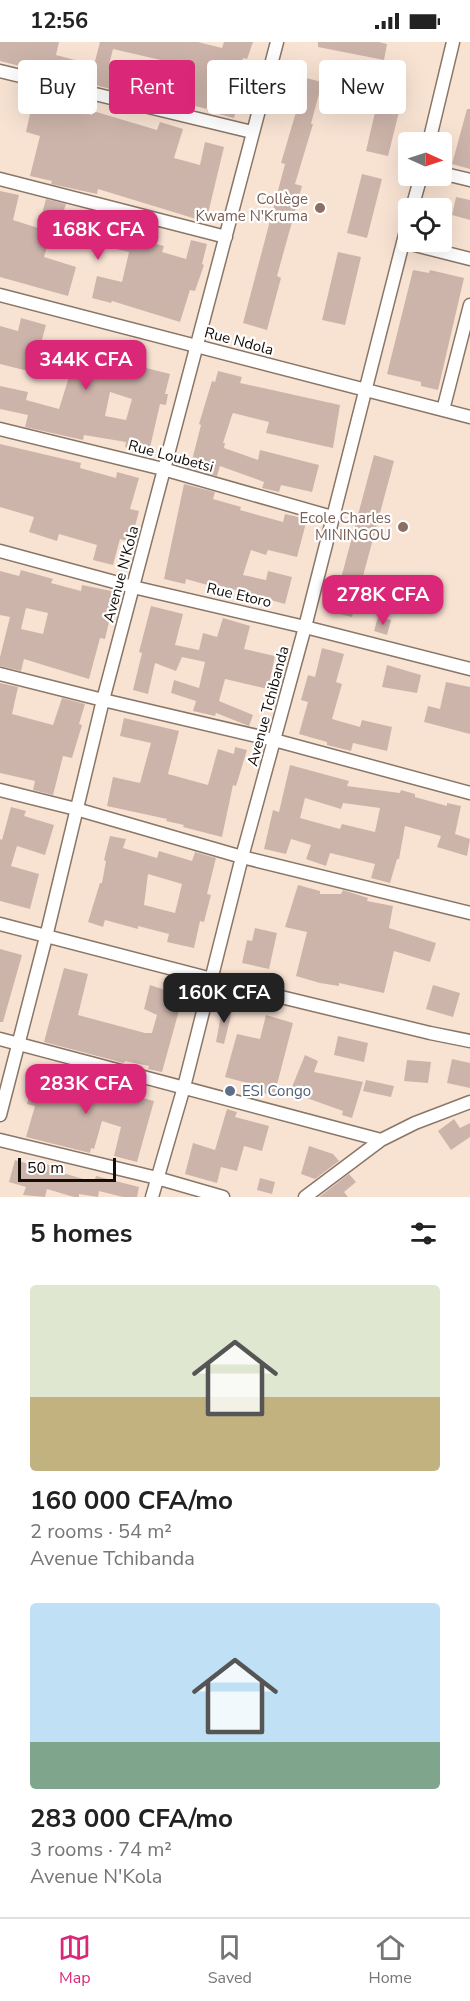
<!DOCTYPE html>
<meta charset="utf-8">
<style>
body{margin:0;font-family:"Nunito Sans",sans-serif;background:#f6f6f6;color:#222;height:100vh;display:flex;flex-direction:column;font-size:22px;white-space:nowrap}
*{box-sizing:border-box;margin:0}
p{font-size:20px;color:#767676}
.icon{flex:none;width:33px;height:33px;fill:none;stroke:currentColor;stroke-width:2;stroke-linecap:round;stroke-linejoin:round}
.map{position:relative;height:1155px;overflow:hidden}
.panel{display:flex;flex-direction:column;background:#fff;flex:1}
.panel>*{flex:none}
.top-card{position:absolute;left:18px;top:18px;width:435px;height:54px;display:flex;gap:12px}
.needle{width:39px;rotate:93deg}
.tools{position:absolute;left:398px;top:90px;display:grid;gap:12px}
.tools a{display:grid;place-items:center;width:54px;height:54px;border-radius:6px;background:#fff;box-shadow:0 6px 24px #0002;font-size:30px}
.scale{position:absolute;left:18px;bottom:15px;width:98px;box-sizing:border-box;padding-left:6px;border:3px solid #140d08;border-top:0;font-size:16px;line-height:21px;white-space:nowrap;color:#140d08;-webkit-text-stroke:4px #fff;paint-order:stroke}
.price{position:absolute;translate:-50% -51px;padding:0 14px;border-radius:12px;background:#db2777;color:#fff;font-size:20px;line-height:39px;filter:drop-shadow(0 2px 3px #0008)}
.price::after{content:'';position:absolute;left:50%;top:36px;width:18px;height:14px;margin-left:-9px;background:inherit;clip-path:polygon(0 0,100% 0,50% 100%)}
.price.on{background:#222;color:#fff}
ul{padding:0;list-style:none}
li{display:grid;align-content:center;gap:12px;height:318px;padding:0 30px}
li span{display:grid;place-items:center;height:186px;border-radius:6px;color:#555}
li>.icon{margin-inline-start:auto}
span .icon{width:108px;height:108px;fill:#fffc;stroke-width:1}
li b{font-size:26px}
h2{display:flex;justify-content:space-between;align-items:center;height:72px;padding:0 30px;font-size:26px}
.pill{padding:0 21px;border-radius:6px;background:#fff;box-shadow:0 6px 24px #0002;font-size:21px;line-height:54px}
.pill.on{background:#db2777;color:#fff}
.status{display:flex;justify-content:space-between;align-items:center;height:42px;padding:0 30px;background:#fff;direction:ltr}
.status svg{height:16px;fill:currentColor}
.tabs{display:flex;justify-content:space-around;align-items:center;height:84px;border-top:2px solid #e0e0e0;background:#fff;font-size:16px;color:#767676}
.tabs a{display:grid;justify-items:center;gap:3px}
.tabs .on{color:#db2777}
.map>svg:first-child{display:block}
.building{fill:#cdb4aa;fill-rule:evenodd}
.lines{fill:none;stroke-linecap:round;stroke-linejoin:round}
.minor-casing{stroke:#897667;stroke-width:15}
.minor{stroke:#fff;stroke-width:12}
.education-dot{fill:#8d6e63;stroke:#fff;stroke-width:2}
.service-dot{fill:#5c6f8a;stroke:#fff;stroke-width:2}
.labels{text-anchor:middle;stroke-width:4.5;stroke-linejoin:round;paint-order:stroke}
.education-label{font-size:15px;fill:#785e54;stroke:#fff;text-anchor:end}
.street-label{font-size:15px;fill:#140d08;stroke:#fff}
.service-label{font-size:15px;fill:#4e5e75;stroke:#fff;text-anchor:start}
</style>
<div class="status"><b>12:56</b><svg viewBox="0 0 49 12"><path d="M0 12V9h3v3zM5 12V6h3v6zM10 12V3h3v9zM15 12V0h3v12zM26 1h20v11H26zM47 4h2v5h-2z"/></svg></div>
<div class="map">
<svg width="470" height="1155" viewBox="0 0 470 1155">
<rect width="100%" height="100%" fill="#f8e3d3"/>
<path class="building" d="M0 0H59L56 13 94 23 100 0H198L222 6 224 0H253L247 17 243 16 237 40 243 42 234 76 207 69V67L175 59 174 63 0 19ZM113 7 191 25 186 45 109 23Z
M318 0H379L387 2 384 18 318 5Z
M338 27 379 38 373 58 332 47Z
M306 36 322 40 311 82H313L295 142 302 144 277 234 281 236 267 288 243 281 285 122 281 121Z
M379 53 402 58 388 114 366 109Z
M34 54 55 58 54 60 92 73 93 69 157 88 160 80 183 87 174 116 200 123 205 100 224 105 206 180 98 147 97 152 51 142 52 139 30 134 40 94 26 90Z
M467 67H470V127L452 122Z
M362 132 382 137 367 196 347 191Z
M0 149 19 153 13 178 38 186 46 157 66 162 63 171 129 186 127 194 164 204 162 210 186 217 191 198 207 202 202 222 204 223 195 249 190 248 180 280 112 259 111 261 92 256 97 234 122 240 129 210 91 201V199L51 191 44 215 76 225 68 254 0 235Z
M456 155 470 158V178L452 173Z
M338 210 361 215 345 283 322 278Z
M413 228 429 231 430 228 464 236 438 348 421 344V340L387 332Z
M21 276 46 283 40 305 75 314 77 307 115 317 118 308 141 315 138 324 170 332 165 352H168L166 363 160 362 149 410 125 405 126 400 84 393 83 398 25 385 28 373 0 367V344L28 350 26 358 59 367 69 335 33 325 32 330 0 322V284L18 289ZM110 350 132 357 126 378 105 374Z
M218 329 242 335 240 341 340 363 333 406 266 391 269 380 233 371 232 373 223 401H225L224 406 258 418 260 408 319 423 312 450 281 443 279 450 262 446 264 440 220 424 217 434 190 426 201 383 199 382 212 339 215 340Z
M0 402 81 421 80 426 116 436 117 430 139 436 130 467 139 469 131 500 120 497 113 523 93 518 97 503 59 492 57 499 29 490 34 475 0 465Z
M374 413 394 419 352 575 332 570Z
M184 442 215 450 213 457 241 465 240 468 283 480 285 472 307 477 297 515 268 508 266 513 251 508 243 533 266 538 268 529 292 535 285 562 218 543V546L186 537 185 542 164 537Z
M21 528 53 537 51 541 81 549 82 543 116 550 105 597 100 596 89 637 24 617 21 629 0 624V615L10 575 0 573V529L19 534ZM26 566 48 571 43 592 21 587Z
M151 564 183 572 175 603 199 608 203 591 217 595 223 576 250 584 244 607 275 614 268 647 225 637 219 659 253 673 249 684 216 671 215 674 193 669 196 659 171 651 174 638 199 646 205 620 182 615 176 629 155 621 148 652 133 648 142 611 139 610Z
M378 575 391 578 387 593 374 589Z
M322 606 344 612 336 640 342 642 332 677 360 685 362 678 392 685 387 709 353 701 351 709 327 703V700L299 692 308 660 301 658 308 633 315 635Z
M387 623 421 633 417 651 382 645Z
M446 640 470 645V692L424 680 428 664 440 667Z
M0 641 18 645 12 672 53 683 62 656 85 662 79 682 82 683 72 716 63 714 53 753 33 748 35 739 0 731Z
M124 676 179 689 168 732 208 743 218 707 234 712 235 705 247 708 236 744 233 743 222 795 183 785 184 783 166 779 167 777 107 764 113 735 140 741 151 701 120 694Z
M290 723 349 739 347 744 400 751 401 748 415 752V755L447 764V761L461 764 455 792 470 797 467 814 437 805 441 794 405 784 399 817H397L390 841 371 836 375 822 330 811 326 824 306 817 311 803 291 797 286 812 264 807 273 768 279 770ZM305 756 341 767 343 761 380 766 375 790 342 782 340 787 300 776Z
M11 765 26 769 24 774 54 783 45 813 17 804 11 824 39 832 30 867 0 859V797L2 798Z
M110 794 126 797 123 806 157 816 159 809 192 819 195 810 216 816 207 852 211 853 204 880 200 879 194 906 167 900 169 892 138 884V887L105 878 103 885 88 880 100 841H102L106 819 104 818ZM148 832 182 842 175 871 144 863Z
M298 843 320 849V852H341L343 848 368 856 367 859 393 864 389 886 436 901 430 920 394 909 384 951 339 941V944L320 941 296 934 307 890 285 885Z
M255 886 277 891 269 927 242 921 247 898 252 899Z
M0 907 22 913 3 980H0Z
M64 926 88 932 78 973 145 991H152L157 973 144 967 150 943 183 954 162 1030 148 1027 149 1024 125 1019 124 1021 44 1000Z
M433 943 460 951 453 975 426 967Z
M223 963 233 965 224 1002 216 1000Z
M266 973 293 981 274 1054 246 1046 247 1041 225 1035 237 992 260 997Z
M338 994 368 1001 364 1020 334 1013Z
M305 1013 318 1019 314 1030 363 1040 352 1076 342 1073 343 1069 290 1050Z
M452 1017 470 1021V1046L447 1041Z
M407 1018 431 1020 428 1041 404 1039Z
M40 1028 154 1059 137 1120 114 1114 121 1085 102 1079 94 1107 91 1106 90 1111 26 1095 35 1064 27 1062 30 1051 34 1052Z
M366 1038 394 1044 391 1055 363 1049Z
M227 1067 237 1070 235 1075 269 1084 262 1109 244 1104 237 1129 221 1125 217 1141 185 1132 193 1101 215 1108Z
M454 1077 460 1086 470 1081V1095L451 1108 438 1089Z
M309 1104 333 1112 339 1119 315 1137 301 1132Z
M15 1118 35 1124 36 1120 53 1124 52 1128 94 1140 96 1134 139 1145 137 1155H123L99 1149 98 1155 79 1152V1155H74L47 1147 45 1155 23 1153 26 1145 9 1140Z
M349 1132 356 1140 344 1150 348 1155H319Z
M260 1136 275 1140 272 1152 257 1148Z"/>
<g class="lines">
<g class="minor-casing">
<path id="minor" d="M0 29 252 90
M429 100 453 0
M441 131 470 138
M0 137 226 195
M412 166 421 134
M403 200 470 217
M0 253 470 375
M443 368 470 263
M0 387 163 427 332 475
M0 509 133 545 305 585 470 627
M0 632 103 658 274 698 470 751
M0 748 76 767 242 815 470 871
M0 882 281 955 430 991 470 999
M0 997 381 1098
M0 1073 46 895 103 658 277 0
M0 1098 157 1136 223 1155
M152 1155 184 1045 242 815 305 585 408 181
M305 1155 381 1098 415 1081 470 1060"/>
</g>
<use href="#minor" class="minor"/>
</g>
<g class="education-dot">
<circle cx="320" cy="166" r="6"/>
<circle cx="403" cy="485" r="6"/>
</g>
<circle class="service-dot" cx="230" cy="1049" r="6"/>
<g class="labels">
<g class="education-label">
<text x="308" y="162">Collège<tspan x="308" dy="17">Kwame N'Kruma</tspan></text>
<text x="391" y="481">Ecole Charles<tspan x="391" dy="17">MININGOU</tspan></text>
</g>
<g class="street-label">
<text transform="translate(239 299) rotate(15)" y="5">Rue Ndola</text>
<text transform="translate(171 414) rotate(15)" y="5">Rue Loubetsi</text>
<text transform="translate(121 532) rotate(-75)" y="5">Avenue N'Kola</text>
<text transform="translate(239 553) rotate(13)" y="5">Rue Etoro</text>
<text transform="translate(268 664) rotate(-75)" y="5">Avenue Tchibanda</text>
</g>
<g class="service-label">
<text x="242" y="1054">ESI Congo</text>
</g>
</g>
</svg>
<div class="tools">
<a><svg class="needle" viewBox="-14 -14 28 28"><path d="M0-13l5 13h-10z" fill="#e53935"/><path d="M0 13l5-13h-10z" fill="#767676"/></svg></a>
<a><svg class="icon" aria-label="locate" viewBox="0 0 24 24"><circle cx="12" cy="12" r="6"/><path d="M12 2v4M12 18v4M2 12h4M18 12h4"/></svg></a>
</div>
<div class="scale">50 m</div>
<b class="price" style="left:98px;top:219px">168K CFA</b>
<b class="price" style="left:86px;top:349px">344K CFA</b>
<b class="price" style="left:383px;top:584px">278K CFA</b>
<b class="price on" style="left:224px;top:982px">160K CFA</b>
<b class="price" style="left:86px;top:1073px">283K CFA</b>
<div class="top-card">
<a class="pill">Buy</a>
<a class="pill on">Rent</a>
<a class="pill">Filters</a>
<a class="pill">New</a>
</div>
</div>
<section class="panel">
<h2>5 homes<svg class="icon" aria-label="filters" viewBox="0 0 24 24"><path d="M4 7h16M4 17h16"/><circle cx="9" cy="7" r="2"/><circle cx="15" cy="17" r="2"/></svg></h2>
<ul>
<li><span style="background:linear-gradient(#dfe7d0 60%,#c2b280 0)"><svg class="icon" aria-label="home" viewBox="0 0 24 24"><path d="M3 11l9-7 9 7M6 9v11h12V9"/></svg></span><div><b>160 000 CFA/mo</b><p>2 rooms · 54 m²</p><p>Avenue Tchibanda</p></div></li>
<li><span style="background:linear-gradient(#bfe0f5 75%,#7fa58c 0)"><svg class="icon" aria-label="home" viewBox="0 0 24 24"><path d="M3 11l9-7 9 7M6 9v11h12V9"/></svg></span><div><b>283 000 CFA/mo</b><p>3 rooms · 74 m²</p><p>Avenue N'Kola</p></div></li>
</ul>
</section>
<nav class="tabs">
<a class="on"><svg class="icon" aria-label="map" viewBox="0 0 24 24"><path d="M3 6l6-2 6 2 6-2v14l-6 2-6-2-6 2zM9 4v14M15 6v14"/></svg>Map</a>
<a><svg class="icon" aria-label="saved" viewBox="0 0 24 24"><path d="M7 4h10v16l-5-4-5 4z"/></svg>Saved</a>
<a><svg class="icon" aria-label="home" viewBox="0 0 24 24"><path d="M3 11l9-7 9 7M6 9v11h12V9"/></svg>Home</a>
</nav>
